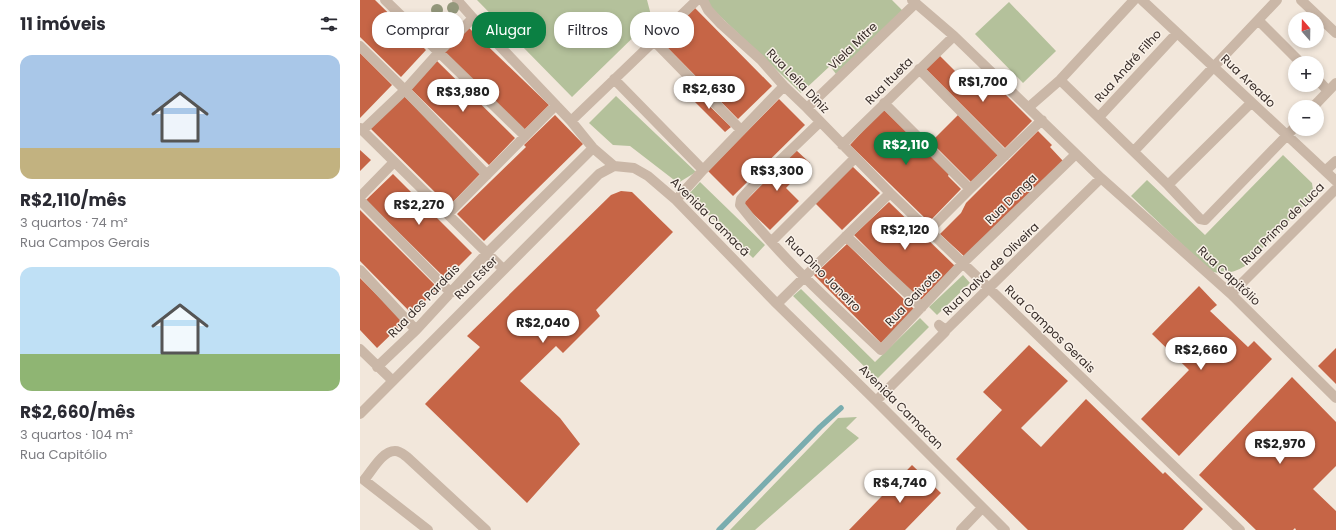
<!DOCTYPE html>
<html lang="pt">
<meta charset="utf-8">
<style>
body{margin:0;font-family:Poppins,sans-serif;background:#f7f7f7;color:#2b2b33;height:100vh;display:flex;flex-direction:column;font-size:15px;white-space:nowrap}
*{box-sizing:border-box;margin:0}
p{font-size:13px;color:#7c7c81}
.icon{flex:none;width:22px;height:22px;fill:none;stroke:currentColor;stroke-width:2;stroke-linecap:round;stroke-linejoin:round}
.map{position:relative;flex:1;overflow:hidden}
.panel{display:flex;flex-direction:column;background:#fff;width:360px}
.panel>*{flex:none}
.guide{position:absolute;left:12px;top:12px;width:380px;height:36px;display:flex;gap:8px}
.needle{width:26px;rotate:340deg}
.buttons{position:absolute;left:928px;top:12px;display:grid;gap:8px}
.buttons a{display:grid;place-items:center;width:36px;height:36px;border-radius:50%;background:#fff;box-shadow:0 2px 6px #0003;font-size:20px}
.price{position:absolute;translate:-50% -34px;padding:0 9px;border-radius:14px;background:#fff;color:#222;font-size:13px;line-height:26px;filter:drop-shadow(0 1px 2px #0008)}
.price::after{content:'';position:absolute;left:50%;top:24px;width:12px;height:9px;margin-left:-6px;background:inherit;clip-path:polygon(0 0,100% 0,50% 100%)}
.price.active{background:#0b8043;color:#fff}
ul{padding:0;list-style:none}
li{display:grid;align-content:center;gap:8px;height:212px;padding:0 20px}
li span{display:grid;place-items:center;height:124px;border-radius:12px;color:#555}
li>.icon{margin-inline-start:auto}
span .icon{width:72px;height:72px;fill:#fffc;stroke-width:1}
li b{font-size:17px}
h2{display:flex;justify-content:space-between;align-items:center;height:48px;padding:0 20px;font-size:17px}
.pill{padding:0 14px;border-radius:16px;background:#fff;box-shadow:0 2px 6px #0003;font-size:14px;line-height:36px}
.pill.active{background:#0b8043;color:#fff}
main{display:flex;flex:1;min-height:0}
.map>svg:first-child{display:block}
.green{fill:#b4c19b}
.lines{fill:none;stroke-linecap:round;stroke-linejoin:round}
.stream{stroke:#7aadaf;stroke-width:5.5}
.building{fill:#c66546}
.minor{stroke:#cab7a7;stroke-width:10}
.tree{fill:#93977b}
.labels{text-anchor:middle;stroke-width:3;stroke-linejoin:round;paint-order:stroke}
.street-label{font-size:12px;fill:#372c28;stroke:#f9f1e8}
</style>
<main>
<section class="panel">
<h2>11 imóveis<svg class="icon" aria-label="filters" viewBox="0 0 24 24"><path d="M4 7h16M4 17h16"/><circle cx="9" cy="7" r="2"/><circle cx="15" cy="17" r="2"/></svg></h2>
<ul>
<li><span style="background:linear-gradient(#a9c7e8 75%,#c2b280 0)"><svg class="icon" aria-label="home" viewBox="0 0 24 24"><path d="M3 11l9-7 9 7M6 9v11h12V9"/></svg></span><div><b>R$2,110/mês</b><p>3 quartos · 74 m²</p><p>Rua Campos Gerais</p></div></li>
<li><span style="background:linear-gradient(#bfe0f5 70%,#8fb573 0)"><svg class="icon" aria-label="home" viewBox="0 0 24 24"><path d="M3 11l9-7 9 7M6 9v11h12V9"/></svg></span><div><b>R$2,660/mês</b><p>3 quartos · 104 m²</p><p>Rua Capitólio</p></div></li>
</ul>
</section>
<div class="map">
<svg width="976" height="530" viewBox="0 0 976 530">
<rect width="100%" height="100%" fill="#f2e7db"/>
<path class="green" d="M117 0H287L292 19 212 97Z
M343 0H532L543 11 476 74 470 66 441 93Z
M649 2 696 51 663 83 615 34Z
M256 96 336 172 318 183 270 146 253 145 229 123Z
M923 155 952 183 953 190 951 198 885 266C874 273 863 275 850 271L771 196 787 180 845 235Z
M340 182 405 245 393 258 328 195Z
M603 275 610 283 577 315 569 307Z
M441 289 515 362 560 318 569 327 517 379 433 296Z
M497 417 486 428 499 438 395 530H370L478 418Z"/>
<g class="lines">
<path class="stream" d="M359 530 460 427 481 408"/>
</g>
<path class="building" d="M0 0H15L66 50 41 77 0 37Z
M334 7 412 86 378 119 300 40Z
M109 28 189 105 163 131 84 53Z
M0 53 32 85 0 118Z
M578 54 618 94 632 81 672 121 645 148 564 67Z
M77 61 155 138 129 165 50 88Z
M331 88 371 127 365 132 326 93Z
M43 95 107 159 106 160 120 174 89 206 10 128Z
M419 99 445 125 373 196 348 171Z
M523 109 589 174 588 176 601 189 569 222 490 145Z
M195 115 223 144 124 241 97 214 166 147 164 145Z
M598 115 638 155 611 182 571 142Z
M678 131 692 145 690 147 703 161 606 258 580 234 601 213 606 203Z
M0 150 11 160 0 171Z
M436 150 450 163 426 188 439 201 410 230 383 204Z
M492 166 520 193 482 230 455 203Z
M33 174 112 253 86 279 6 200Z
M261 191 272 192 313 232 236 310 240 316 203 353 196 346 160 381 200 418 220 444 167 503 65 404 120 347 107 336 251 195Z
M529 202 595 266 560 301 494 235Z
M0 210 78 288 52 314 0 261Z
M487 244 555 310 521 343 454 275Z
M0 278 44 322 17 348 0 330Z
M839 286 857 305 850 311 888 347 894 341 912 359 819 456 781 419 829 370 792 334Z
M669 345 708 381 661 428 681 447 726 399 803 474 805 472 843 509 823 530H668L596 459 642 410 623 392Z
M976 348V384L958 366Z
M932 377 976 422V466L953 489 976 511V530H936L935 528 933 530H896L839 475Z
M552 465 581 493 545 530H489Z"/>
<g class="lines">
<path class="minor" d="M25 0 165 136
M97 0 113 18 211 121 233 148 254 166
M343 0 348 10 361 24 401 60 424 86 447 108 530 193 880 530
M552 0 594 36 741 178 871 294 976 398
M782 0 976 181
M941 0 976 33
M898 20 941 63
M294 41 381 130
M0 46 45 90 127 175
M559 69 645 156
M254 79 343 170
M957 79 968 91
M700 80 808 185 840 219 845 220 935 127
M524 103 610 189
M669 107 700 80 774 0
M953 107 976 83
M447 108 556 3
M739 117 817 33
M211 121 337 0
M460 122 389 190 381 199 380 205C421 258 472 304 521 350L603 263 716 154
M0 128 127 253 143 269
M3 130 45 90 79 52 113 18
M482 145 594 36
M774 151 917 0
M254 166 274 168 288 176 316 200 417 304 516 401 645 530
M965 171 976 161
M808 185 891 103
M0 197 34 162
M0 200 91 293
M316 200 343 170 424 86
M88 214 196 105
M569 230 610 189 682 120
M486 236 562 307
M412 241 495 158
M0 270 56 330
M871 294 976 189
M417 304 530 193
M0 349 33 381
M17 367 56 330 127 253 233 148
M516 401 585 332 579 325 586 330 741 178
M0 414 239 174 254 166
M68 530 4 480C12 471 22 451 35 451 40 451 43 454 47 457L126 530
M601 530 622 508"/>
</g>
<g class="tree">
<circle cx="93" cy="8" r="6"/>
<circle cx="77" cy="10" r="6"/>
<circle cx="59" cy="18" r="6"/>
<circle cx="95" cy="23" r="6"/>
<circle cx="80" cy="32" r="6"/>
</g>
<g class="labels">
<g class="street-label">
<text transform="translate(493 46) rotate(-44)" y="4">Viela Mitre</text>
<text transform="translate(768 66) rotate(-48)" y="4">Rua André Filho</text>
<text transform="translate(438 81) rotate(46)" y="4">Rua Leila Diniz</text>
<text transform="translate(529 81) rotate(-45)" y="4">Rua Itueta</text>
<text transform="translate(888 81) rotate(44)" y="4">Rua Areado</text>
<text transform="translate(651 199) rotate(-44)" y="4">Rua Donga</text>
<text transform="translate(350 217) rotate(45)" y="4">Avenida Camacã</text>
<text transform="translate(923 224) rotate(-45)" y="4">Rua Primo de Luca</text>
<text transform="translate(631 269) rotate(-44)" y="4">Rua Dalva de Oliveira</text>
<text transform="translate(463 274) rotate(45)" y="4">Rua Dino Janeiro</text>
<text transform="translate(869 276) rotate(43)" y="4">Rua Capitólio</text>
<text transform="translate(116 278) rotate(-45)" y="4">Rua Ester</text>
<text transform="translate(553 298) rotate(-46)" y="4">Rua Gaivota</text>
<text transform="translate(64 301) rotate(-46)" y="4">Rua dos Pardais</text>
<text transform="translate(690 329) rotate(44)" y="4">Rua Campos Gerais</text>
<text transform="translate(541 407) rotate(45)" y="4">Avenida Camacan</text>
</g>
</g>
</svg>
<div class="buttons">
<a><svg class="needle" viewBox="-14 -14 28 28"><path d="M0-13l5 13h-10z" fill="#e53935"/><path d="M0 13l5-13h-10z" fill="#7c7c81"/></svg></a>
<a>+</a>
<a>−</a>
</div>
<b class="price" style="left:623px;top:103px">R$1,700</b>
<b class="price" style="left:349px;top:110px">R$2,630</b>
<b class="price" style="left:103px;top:113px">R$3,980</b>
<b class="price active" style="left:546px;top:166px">R$2,110</b>
<b class="price" style="left:417px;top:192px">R$3,300</b>
<b class="price" style="left:59px;top:226px">R$2,270</b>
<b class="price" style="left:545px;top:251px">R$2,120</b>
<b class="price" style="left:183px;top:344px">R$2,040</b>
<b class="price" style="left:841px;top:371px">R$2,660</b>
<b class="price" style="left:920px;top:465px">R$2,970</b>
<b class="price" style="left:540px;top:504px">R$4,740</b>
<div class="guide">
<a class="pill">Comprar</a>
<a class="pill active">Alugar</a>
<a class="pill">Filtros</a>
<a class="pill">Novo</a>
</div>
</div>
</main>
